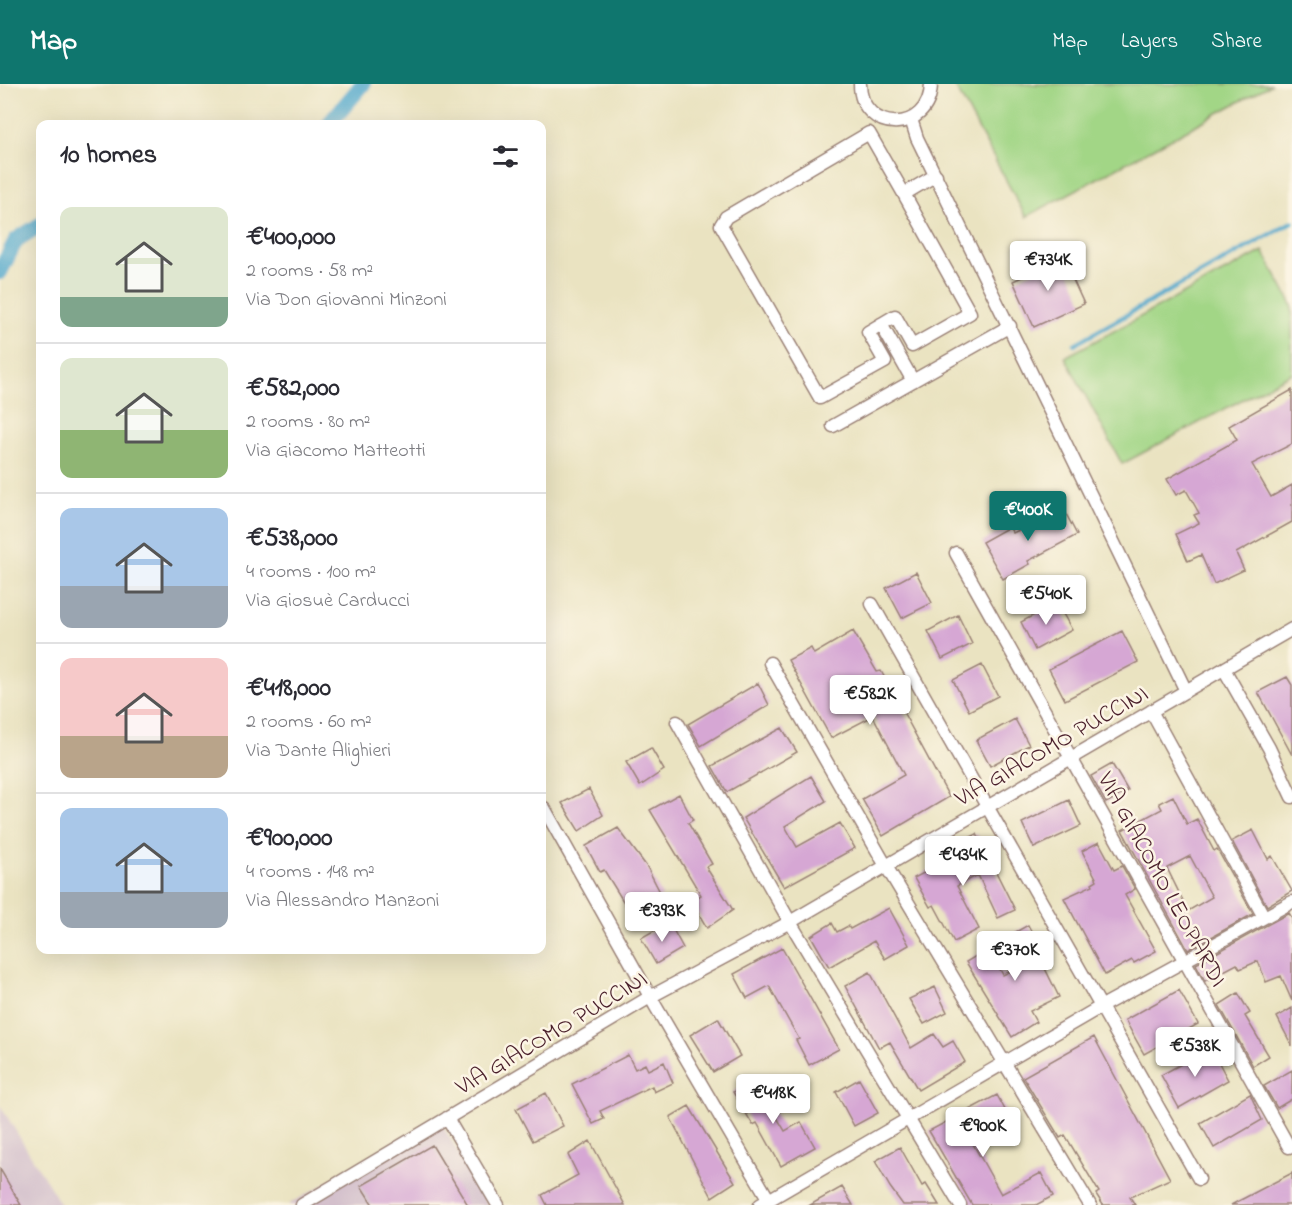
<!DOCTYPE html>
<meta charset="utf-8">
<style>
body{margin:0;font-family:"Indie Flower",sans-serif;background:#f2f2f3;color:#2b2b33;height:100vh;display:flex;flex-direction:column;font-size:22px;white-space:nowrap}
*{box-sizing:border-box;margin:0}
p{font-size:20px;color:#7c7c81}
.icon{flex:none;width:33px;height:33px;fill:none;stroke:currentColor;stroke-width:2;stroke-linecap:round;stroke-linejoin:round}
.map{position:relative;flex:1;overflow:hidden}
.side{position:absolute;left:36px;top:36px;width:510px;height:834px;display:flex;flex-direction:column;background:#fff;border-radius:12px;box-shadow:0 6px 24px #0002}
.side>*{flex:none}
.price{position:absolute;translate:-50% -51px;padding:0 14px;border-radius:6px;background:#fff;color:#222;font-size:20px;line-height:39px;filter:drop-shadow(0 2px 3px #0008)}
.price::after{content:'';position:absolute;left:50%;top:36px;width:18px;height:14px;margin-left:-9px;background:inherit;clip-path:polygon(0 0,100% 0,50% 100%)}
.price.active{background:#0f766e;color:#fff}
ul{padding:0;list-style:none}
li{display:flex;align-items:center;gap:18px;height:150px;padding:0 24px}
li+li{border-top:2px solid #e1e1e2}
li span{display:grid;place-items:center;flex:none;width:168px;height:120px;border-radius:12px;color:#555}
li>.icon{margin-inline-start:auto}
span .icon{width:72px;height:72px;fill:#fffc;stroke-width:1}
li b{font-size:26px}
h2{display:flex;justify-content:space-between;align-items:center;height:72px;padding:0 24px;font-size:26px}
header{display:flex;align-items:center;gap:36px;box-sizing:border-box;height:84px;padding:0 30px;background:#0f766e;color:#fff}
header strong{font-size:28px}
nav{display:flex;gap:33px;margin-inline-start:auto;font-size:21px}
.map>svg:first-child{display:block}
.industrial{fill:#d1bdcb}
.green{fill:#a2d686;stroke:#767a58;stroke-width:1.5}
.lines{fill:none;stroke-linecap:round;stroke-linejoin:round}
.stream{stroke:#4ea6cb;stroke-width:4.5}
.canal{stroke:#4ea6cb;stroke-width:16}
.building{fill:#d6a7d4;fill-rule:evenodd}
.street-casing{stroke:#9a8176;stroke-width:15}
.street{stroke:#fff;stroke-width:12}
.labels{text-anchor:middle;stroke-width:5;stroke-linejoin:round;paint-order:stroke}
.street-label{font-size:24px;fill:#4a1f2b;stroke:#fcf5e5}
</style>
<header>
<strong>Map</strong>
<nav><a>Map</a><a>Layers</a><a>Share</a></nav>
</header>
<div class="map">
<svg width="1292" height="1121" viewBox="0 0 1292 1121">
<rect width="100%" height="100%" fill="#fcf5e5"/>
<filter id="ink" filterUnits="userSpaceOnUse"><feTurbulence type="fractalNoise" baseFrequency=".0167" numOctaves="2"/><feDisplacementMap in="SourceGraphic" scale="12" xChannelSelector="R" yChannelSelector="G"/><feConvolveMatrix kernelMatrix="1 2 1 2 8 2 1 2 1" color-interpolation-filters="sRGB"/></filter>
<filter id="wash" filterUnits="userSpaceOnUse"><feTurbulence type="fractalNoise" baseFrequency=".008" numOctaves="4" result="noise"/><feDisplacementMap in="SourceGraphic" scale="24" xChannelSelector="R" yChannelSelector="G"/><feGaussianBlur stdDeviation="1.35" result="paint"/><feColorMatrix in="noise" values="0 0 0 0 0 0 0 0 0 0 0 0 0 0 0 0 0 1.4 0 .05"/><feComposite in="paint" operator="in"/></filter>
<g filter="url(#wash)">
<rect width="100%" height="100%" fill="#eae3c1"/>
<path class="industrial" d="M0 1021 61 1121H0Z
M439 1035 488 1121H288Z"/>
<path class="green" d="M954 0H1272L1026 133Z
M1263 167 1292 221V289L1122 380 1065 273Z"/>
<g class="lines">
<path class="stream" d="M1075 260 1292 138"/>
<path class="canal" d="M329 40 363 0
M0 188 16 156 40 141"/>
</g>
<g id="blocks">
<path class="building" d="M1063 174 1084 220 1034 243 1013 197Z
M1292 306V360L1252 380 1271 413 1292 401V438L1236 469 1244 486 1214 500 1201 471 1188 477 1176 450 1199 439 1194 431 1199 429 1186 406 1176 411 1167 395 1237 356 1229 342Z
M1063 424 1077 451 1028 477 1030 480 1003 495 982 458 1009 443 1013 449Z
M916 488 932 519 902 534 886 504Z
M1057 519 1072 546 1035 566 1021 538Z
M958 531 972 560 942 575 928 547Z
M853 547 877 588 881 587 949 713 883 752 862 715 904 691 873 632 831 654 788 576 811 564 814 570Z
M1122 547 1138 578 1065 616 1049 585Z
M982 581 998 612 969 627 953 596Z
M1287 593 1292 601V671L1258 608Z
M758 599 769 621 701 662 688 640Z
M1015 635 1029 661 990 682 976 656Z
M782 644 797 668 727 708 712 682Z
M651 664 664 686 640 702 626 678Z
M1112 680 1128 707 1106 719 1091 692Z
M811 692 826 717 785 742 797 763 840 739 855 764 784 803 743 734Z
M589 705 603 731 579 747 562 719Z
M679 710 693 736 688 739 712 780 706 783 733 826 707 844 691 817 701 811 650 726Z
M1173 712 1187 740 1197 735 1214 767 1217 765 1253 830 1188 866 1122 746 1162 725 1159 719ZM1190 772 1212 813 1188 827 1167 784Z
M1069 716 1081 742 1034 764 1022 739Z
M618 744 647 783 662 812 631 830 604 786 600 788 586 762Z
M1253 746 1268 775 1272 772 1292 807 1267 822 1232 757Z
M977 750 1015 826 998 834 978 791 957 802 979 845 954 858 934 821 930 823 914 794 956 772 951 763Z
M1099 758 1114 786 1122 782 1135 805 1125 811 1156 867 1134 879 1132 876 1105 891 1064 814 1093 801 1092 799 1097 796 1082 767Z
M889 824 909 861 885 875 874 857 829 883 811 852 832 839 837 848 848 842 850 845Z
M1289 829 1292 834V917L1281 892 1266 898 1258 877 1240 885 1237 880 1205 897 1196 880Z
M669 838 683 864 656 880 641 854Z
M1028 841 1039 862 1035 864 1059 913 1030 927 1036 938 1012 953 966 878 989 864 1003 891 1021 882 1007 853Z
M782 864 839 965 809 981 796 956 799 955 769 902 747 914 734 890Z
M870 888 911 964 934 950 943 963 953 957 965 978 918 1006 890 958 879 964 845 902Z
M935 903 947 928 924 940 909 915Z
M1179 906 1198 940 1144 970 1125 936Z
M1238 909 1250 929 1245 932 1269 972 1253 982 1219 921Z
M1292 924V962L1277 933Z
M718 934 740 972 713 988 690 951Z
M1094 953 1170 1095 1130 1113 1135 1121H1103L1096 1110 1099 1108 1065 1051 1060 1054 1023 993Z
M1211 964 1228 996 1179 1024 1161 991Z
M628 971 635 985 645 980 648 986 664 978 673 999 654 1008 652 1002 600 1027 604 1035 593 1040 572 1000Z
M1292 986V1015L1277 1024 1264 1002Z
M754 995 785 1047 801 1038 815 1063 781 1082 757 1039 753 1041 733 1008Z
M859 995 878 1029 854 1042 836 1008Z
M546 1009 563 1042 533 1057 516 1025Z
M1250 1010 1262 1036 1214 1064 1200 1039Z
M997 1011 1011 1037 972 1058 1001 1110 1041 1089 1053 1112 1036 1121H972L929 1047Z
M689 1022 735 1098 712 1113 670 1033Z
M590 1057 625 1121H547L542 1111 578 1091 568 1071Z
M432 1061 468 1121H373L361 1102Z
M900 1063 922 1102 926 1100 939 1121H903L890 1103 875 1077Z
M0 1085 21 1121H0Z
M1292 1089V1121H1231Z
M842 1103 853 1121H810Z"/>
</g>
</g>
<g filter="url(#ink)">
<use href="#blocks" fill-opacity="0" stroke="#9a8176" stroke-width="1.5"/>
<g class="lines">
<g class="street-casing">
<path id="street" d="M860 0C860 50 930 52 931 0
M911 35 917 54 1186 607
M904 110 970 229 912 262 895 232 868 248 885 278 820 314 721 141 726 133 869 49 904 110 936 91
M881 240 913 297
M833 342 1010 242
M956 469 1289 1063
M872 520 1199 1095
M770 579 886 782 1090 1121
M1224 585 1269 664 1292 713
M1151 627 1264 833
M677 638 790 838 960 1121
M544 724 656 923 769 1116
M447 1034 498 1121
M302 1121 650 913 790 838 1292 545
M760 1121 1102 922 1292 818"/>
</g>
<use href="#street" class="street"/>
</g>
</g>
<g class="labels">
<g class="street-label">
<text transform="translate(1051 661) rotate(-30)" y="8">VIA GIACOMO PUCCINI</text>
<text transform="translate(1163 795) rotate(61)" y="8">VIA GIACOMO LEOPARDI</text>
<text transform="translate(551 948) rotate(-31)" y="8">VIA GIACOMO PUCCINI</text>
</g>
</g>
</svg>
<b class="price" style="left:1048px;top:208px">€734K</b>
<b class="price active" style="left:1028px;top:458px">€400K</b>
<b class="price" style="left:1046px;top:542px">€540K</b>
<b class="price" style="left:870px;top:642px">€582K</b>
<b class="price" style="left:963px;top:803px">€434K</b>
<b class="price" style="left:662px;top:859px">€393K</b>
<b class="price" style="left:1015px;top:898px">€370K</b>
<b class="price" style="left:1195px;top:994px">€538K</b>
<b class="price" style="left:773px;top:1041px">€418K</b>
<b class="price" style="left:983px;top:1074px">€900K</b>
<section class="side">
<h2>10 homes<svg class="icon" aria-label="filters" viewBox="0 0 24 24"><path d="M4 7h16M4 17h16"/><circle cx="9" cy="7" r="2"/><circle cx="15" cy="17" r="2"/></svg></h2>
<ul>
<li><span style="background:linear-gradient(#dfe7d0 75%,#7fa58c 0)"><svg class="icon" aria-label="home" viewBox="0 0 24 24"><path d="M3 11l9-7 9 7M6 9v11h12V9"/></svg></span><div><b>€400,000</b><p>2 rooms · 58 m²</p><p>Via Don Giovanni Minzoni</p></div></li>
<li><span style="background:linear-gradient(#dfe7d0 60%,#8fb573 0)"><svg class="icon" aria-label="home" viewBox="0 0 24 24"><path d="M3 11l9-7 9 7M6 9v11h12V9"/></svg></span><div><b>€582,000</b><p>2 rooms · 80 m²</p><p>Via Giacomo Matteotti</p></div></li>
<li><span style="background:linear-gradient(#a9c7e8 65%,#9aa5b1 0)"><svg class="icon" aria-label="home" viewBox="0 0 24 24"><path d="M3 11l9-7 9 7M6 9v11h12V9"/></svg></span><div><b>€538,000</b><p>4 rooms · 100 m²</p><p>Via Giosuè Carducci</p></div></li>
<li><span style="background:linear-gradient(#f6c9c9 65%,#b9a48a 0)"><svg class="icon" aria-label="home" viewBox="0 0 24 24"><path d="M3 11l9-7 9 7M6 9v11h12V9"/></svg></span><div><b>€418,000</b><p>2 rooms · 60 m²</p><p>Via Dante Alighieri</p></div></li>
<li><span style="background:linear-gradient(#a9c7e8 70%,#9aa5b1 0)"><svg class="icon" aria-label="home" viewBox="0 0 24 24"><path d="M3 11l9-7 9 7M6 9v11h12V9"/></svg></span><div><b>€900,000</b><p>4 rooms · 148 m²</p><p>Via Alessandro Manzoni</p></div></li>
</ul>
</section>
</div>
